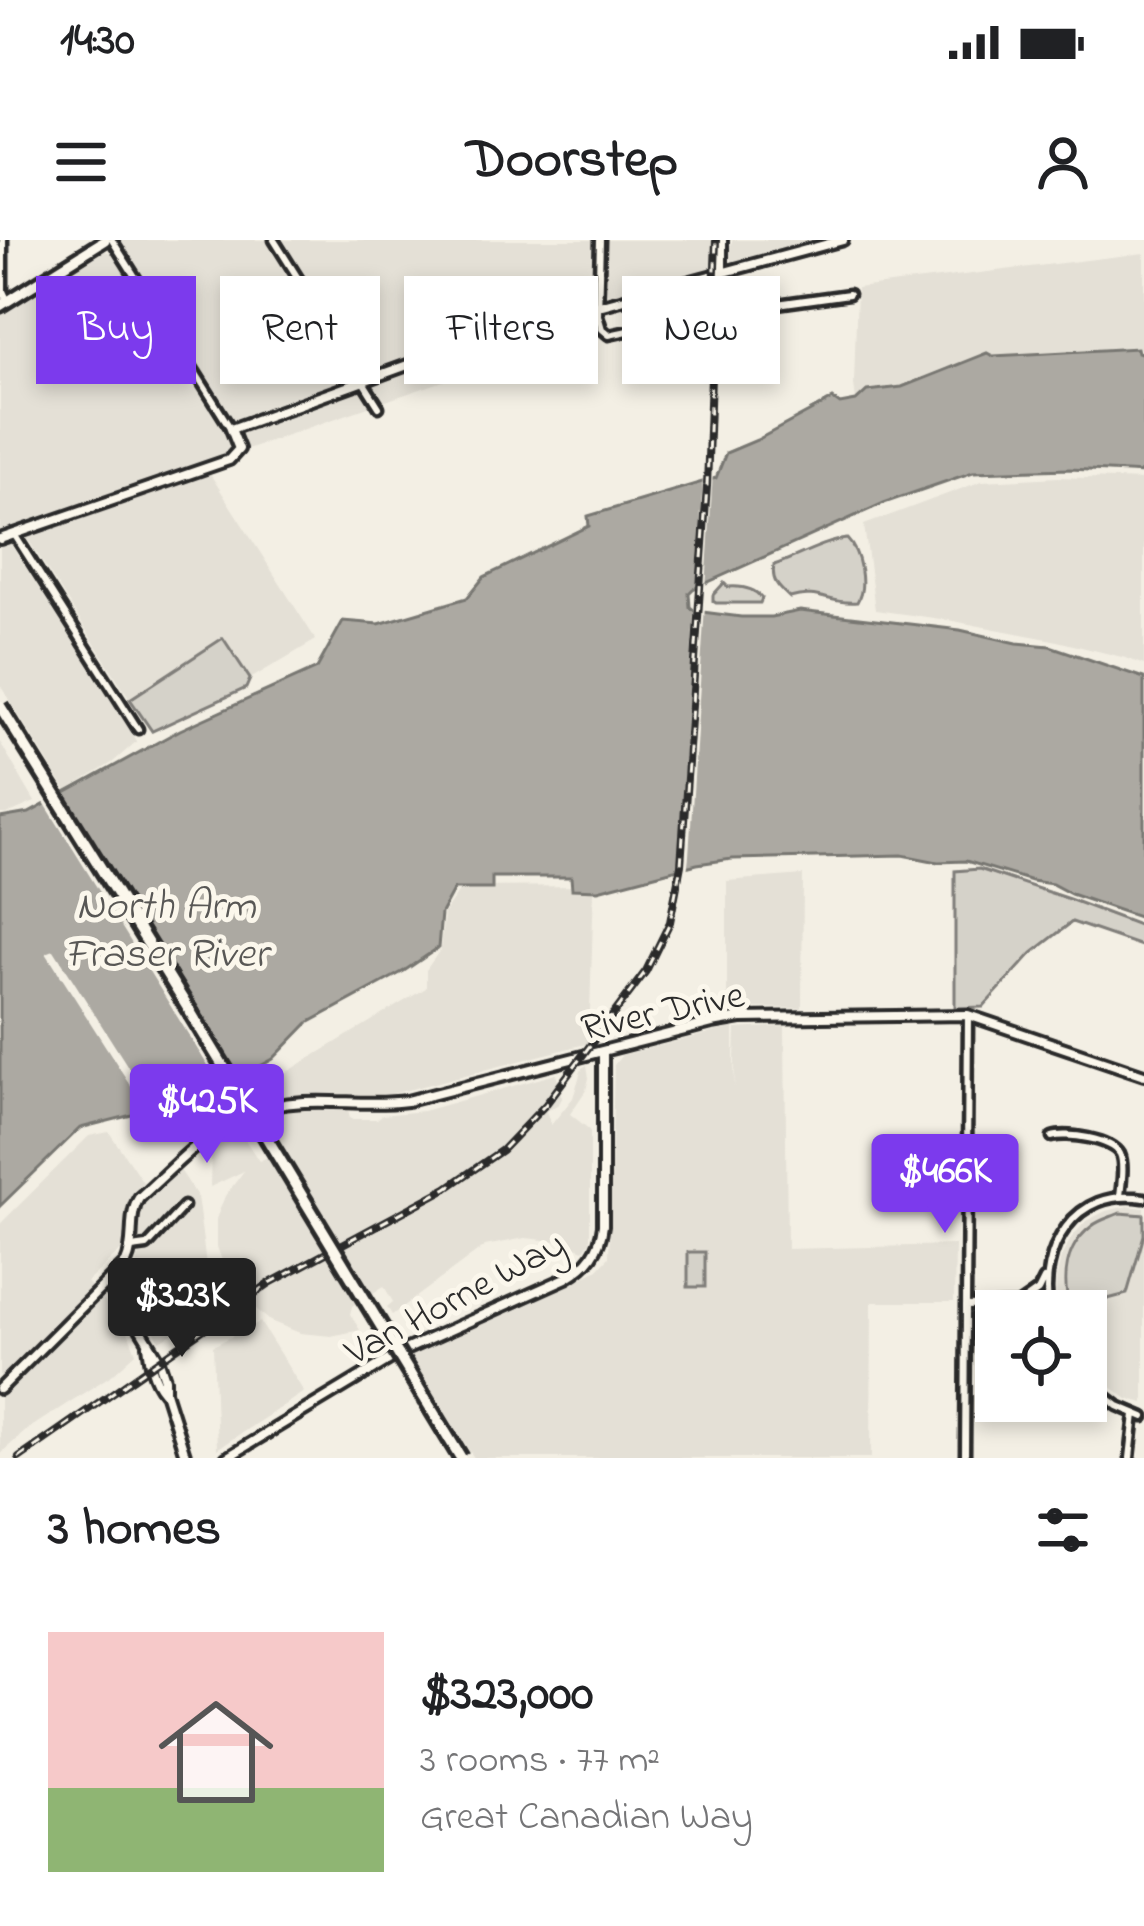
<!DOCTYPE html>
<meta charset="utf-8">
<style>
body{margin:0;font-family:"Indie Flower",sans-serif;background:#f6f6f6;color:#202124;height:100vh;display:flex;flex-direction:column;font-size:45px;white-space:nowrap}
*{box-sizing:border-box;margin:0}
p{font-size:39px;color:#757577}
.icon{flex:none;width:66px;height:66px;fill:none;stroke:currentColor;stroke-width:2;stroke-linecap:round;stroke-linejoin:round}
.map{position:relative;height:1218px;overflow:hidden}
.side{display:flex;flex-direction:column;background:#fff;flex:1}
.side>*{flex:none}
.banner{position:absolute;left:36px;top:36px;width:1074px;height:108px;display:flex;gap:24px}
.buttons{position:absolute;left:975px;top:1050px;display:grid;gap:24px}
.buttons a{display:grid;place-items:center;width:132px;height:132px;border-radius:0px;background:#fff;box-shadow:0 6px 18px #0003;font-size:60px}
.price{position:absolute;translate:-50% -102px;padding:0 27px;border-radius:12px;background:#7c3aed;color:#fff;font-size:39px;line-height:78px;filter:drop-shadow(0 3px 6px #0008)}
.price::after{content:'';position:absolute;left:50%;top:72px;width:36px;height:27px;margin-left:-18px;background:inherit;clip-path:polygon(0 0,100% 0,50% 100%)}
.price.current{background:#222;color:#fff}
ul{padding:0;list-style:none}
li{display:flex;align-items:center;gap:36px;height:300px;padding:0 48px}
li+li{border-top:3px solid #e0e0e0}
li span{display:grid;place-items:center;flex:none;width:336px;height:240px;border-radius:0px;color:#555}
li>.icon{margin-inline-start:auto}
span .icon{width:144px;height:144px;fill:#fffc;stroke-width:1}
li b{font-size:51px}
h2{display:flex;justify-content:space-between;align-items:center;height:144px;padding:0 48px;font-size:51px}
.pill{padding:0 42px;border-radius:0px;background:#fff;box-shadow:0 6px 18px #0003;font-size:42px;line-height:108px}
.pill.current{background:#7c3aed;color:#fff}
.status{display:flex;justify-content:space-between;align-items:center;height:84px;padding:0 60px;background:#fff;direction:ltr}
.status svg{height:33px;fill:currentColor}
header{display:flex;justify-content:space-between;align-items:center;height:156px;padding:0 48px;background:#fff;font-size:54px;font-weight:700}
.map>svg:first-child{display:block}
.built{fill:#e4e0d6}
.green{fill:#d5d2c9;stroke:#807e7a;stroke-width:3}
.water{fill:#aca9a2;stroke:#787772;stroke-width:3}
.pier{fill:#f3efe4}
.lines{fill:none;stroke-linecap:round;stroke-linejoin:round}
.minor-casing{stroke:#2b2b2b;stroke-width:15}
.tertiary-casing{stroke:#2b2b2b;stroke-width:16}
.primary-casing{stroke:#2b2b2b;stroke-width:18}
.minor{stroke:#fbf7ec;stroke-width:6}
.tertiary{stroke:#fbf7ec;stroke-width:8}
.primary{stroke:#fbf7ec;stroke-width:9}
.rail-casing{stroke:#2b2b2b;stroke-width:8}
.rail{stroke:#fbf7ec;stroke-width:3;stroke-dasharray:9;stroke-linecap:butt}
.trunk-bridge-casing{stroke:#2b2b2b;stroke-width:20;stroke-linecap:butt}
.trunk-bridge{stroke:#fbf7ec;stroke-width:10}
.labels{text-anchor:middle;stroke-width:10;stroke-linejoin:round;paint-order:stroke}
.street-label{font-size:39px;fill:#2b2b2b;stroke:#fbf7ec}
.water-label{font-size:42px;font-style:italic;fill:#585755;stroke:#fbf7ec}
</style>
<div class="status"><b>14:30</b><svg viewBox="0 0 49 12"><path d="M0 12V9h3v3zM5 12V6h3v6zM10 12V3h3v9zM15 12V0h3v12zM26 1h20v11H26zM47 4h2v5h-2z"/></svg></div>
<header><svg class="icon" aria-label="menu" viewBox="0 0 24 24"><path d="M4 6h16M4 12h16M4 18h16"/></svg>Doorstep<svg class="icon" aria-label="person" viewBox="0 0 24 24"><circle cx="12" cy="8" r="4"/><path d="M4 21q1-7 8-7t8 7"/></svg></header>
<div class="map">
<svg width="1144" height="1218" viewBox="0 0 1144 1218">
<rect width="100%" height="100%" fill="#f3efe4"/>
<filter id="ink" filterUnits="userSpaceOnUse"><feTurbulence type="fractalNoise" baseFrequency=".00833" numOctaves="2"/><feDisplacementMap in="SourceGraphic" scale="24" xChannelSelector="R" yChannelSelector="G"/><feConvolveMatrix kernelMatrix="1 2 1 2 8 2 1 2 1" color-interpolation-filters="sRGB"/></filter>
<g filter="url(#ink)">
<path class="built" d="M122 0H269L353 132V139L233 180 122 7Z
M277 0H595L594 59 589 64 369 133 362 130Z
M606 0H716L715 28 610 58 605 51Z
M733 0H818L736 24 731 20 728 9Z
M105 11 112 13 217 177 230 201 229 209 212 222 0 296V76Z
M1144 13V108L987 115 942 129 902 147 867 151 856 161 854 144 857 48Z
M585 74 590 76 597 94 510 118 244 210 241 189 427 122Z
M210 234 316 400 250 439 223 399 130 459 27 298Z
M1058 237 1144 240V425L1126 418 1053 400 948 380 875 370 864 285 982 241Z
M10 303 137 501 112 523 66 551 0 445V306Z
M0 502 35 562 7 574H0Z
M803 635 802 768H727V641Z
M594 646 589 803 392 854H314L267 858 279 837 426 748V730L440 710 444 673 462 647Z
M785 786 787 1009 955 1005 954 1062H872L871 1218H474L409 1116 553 1052 598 1029 609 1017 614 825 622 815 734 787V848L736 789Z
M587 825 589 838 586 850 570 874 590 890V1001L584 1010 564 1002 525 998 485 1006 392 1075 387 1067 393 1062 384 1046 352 1066 350 1074 360 1090 331 1096 300 1093 270 1081 241 1056 228 1037 216 1004V979L225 956 244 931 210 947 211 908 238 889 259 921 278 912 261 876 295 869H348L350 879H377L382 875 423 871 556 834 562 858 559 864 546 871 551 885 573 858 582 828Z
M109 892 143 942 135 952 126 1006 87 1042 126 1086 136 1113 113 1134 28 1189 0 1214V984L89 896Z
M180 930 197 956 212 1070 160 1101 121 1035 136 1024 140 1003 138 987 141 967Z
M1128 966 1144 968V1163L1128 1159 1090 1132 1086 1126V1071H1058L1056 1063V1039L1061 1017 1072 997 1086 981 1106 971Z
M260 1082 304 1152 217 1209 213 1106Z"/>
<path class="green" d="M847 299C860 312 867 346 857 362 829 365 819 349 790 358 778 347 771 341 774 325 797 317 824 301 847 299Z
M724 343 728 347C740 346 753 347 762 358L760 363H716L713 361V355Z
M223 398 250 439 246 448 152 491 130 459Z
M979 629 1069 659 1144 687V707L1072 682 1032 713 983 767 955 768V631Z
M1120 973 1144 975V995L1127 1054 1104 1060 1086 1072 1070 1071C1062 1040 1064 1007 1092 986 1099 980 1111 977 1120 973Z
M688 1012H705V1047H688Z"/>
<path class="water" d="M1137 108 1138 112 1144 114V233L1070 229 973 232 884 263 693 349 689 353 690 367 695 371 741 377H771L800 371 960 390 1017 403 1050 406 1144 438V679L1071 654 1052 644 1032 641 966 621 938 622 902 615 732 619 697 624 598 650 572 649 571 637H492V649H454L441 673 438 708 404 731 308 783 273 819 241 837 199 858 80 888 0 966V578L29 573 180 490 317 428 343 381 379 384 467 358 484 337 589 286 588 276 716 238 726 213 757 200 833 159 840 164 856 161 867 151 902 147 987 113 993 116Z"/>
<path class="pier" d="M713 232 706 349 696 354 703 235Z
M695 357 696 364 705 366 689 616 687 633 677 636Z
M58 550 240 844 224 852 42 559Z
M54 710 158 874 150 876 46 713Z"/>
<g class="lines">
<g class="minor-casing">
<path id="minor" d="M3 0V51L8 62
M112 0 231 189
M274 0 379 167
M600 0 598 75 602 89 609 95 712 73 849 54
M14 294 138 489
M1052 897C1066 892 1112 899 1120 914 1125 925 1121 945 1120 956
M132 1008 147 1006 184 966
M1018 1065 1038 1051 1044 1039
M966 1066 1018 1065 1031 1071
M1049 1071C1038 1009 1074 947 1144 958
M1086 1141 1118 1166 1144 1177
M965 1218 968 775
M1130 1218 1135 1174"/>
</g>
<g class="tertiary-casing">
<path id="tertiary" d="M722 34V0
M0 299 229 220 239 209 231 189 449 110 536 83 843 0
M106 1044 133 1077 158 1118 165 1139V1152L186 1218
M148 1105C150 1122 152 1138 164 1152
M0 1149 126 1023C136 1002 127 977 139 958 191 911 228 865 304 862 339 860 372 866 407 861L712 783 741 778 968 775 1144 835
M226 1218 405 1110 566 1038C589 1025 600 1010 603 985V811"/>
</g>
<g class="primary-casing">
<path id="primary" d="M0 66 105 0"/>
</g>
<use href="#minor" class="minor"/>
<use href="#tertiary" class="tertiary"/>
<use href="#primary" class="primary"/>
<g class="rail-casing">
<path id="rail" d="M19 1218 270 1043 447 948 502 910 546 864 646 731 670 682 681 625 707 246 716 0"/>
</g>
<use href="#rail" class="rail"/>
<g class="trunk-bridge-casing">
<path id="trunk-bridge" d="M0 466 191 773 461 1218
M219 834 247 880"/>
</g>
<use href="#trunk-bridge" class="trunk-bridge"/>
</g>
</g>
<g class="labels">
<g class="street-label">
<text transform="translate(662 769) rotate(-12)" y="14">River Drive</text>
<text transform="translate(454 1056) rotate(-28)" y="14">Van Horne Way</text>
</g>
<g class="water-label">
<text x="166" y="678">North Arm<tspan x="166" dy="48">Fraser River</tspan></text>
</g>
</g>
</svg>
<div class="buttons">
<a><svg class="icon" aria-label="locate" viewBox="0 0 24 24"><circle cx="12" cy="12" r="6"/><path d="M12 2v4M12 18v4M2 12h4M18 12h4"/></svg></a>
</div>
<b class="price" style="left:207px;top:926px">$425K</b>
<b class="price" style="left:945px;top:996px">$466K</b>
<b class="price current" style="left:182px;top:1120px">$323K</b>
<div class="banner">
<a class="pill current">Buy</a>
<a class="pill">Rent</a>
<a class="pill">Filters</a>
<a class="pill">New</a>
</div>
</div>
<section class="side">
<h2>3 homes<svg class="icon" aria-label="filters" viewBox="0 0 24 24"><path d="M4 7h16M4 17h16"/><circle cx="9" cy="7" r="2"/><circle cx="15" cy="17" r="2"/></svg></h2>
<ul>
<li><span style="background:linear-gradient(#f6c9c9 65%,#8fb573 0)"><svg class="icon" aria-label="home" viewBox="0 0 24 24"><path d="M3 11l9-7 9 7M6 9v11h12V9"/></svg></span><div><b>$323,000</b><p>3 rooms · 77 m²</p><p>Great Canadian Way</p></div></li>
</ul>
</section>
